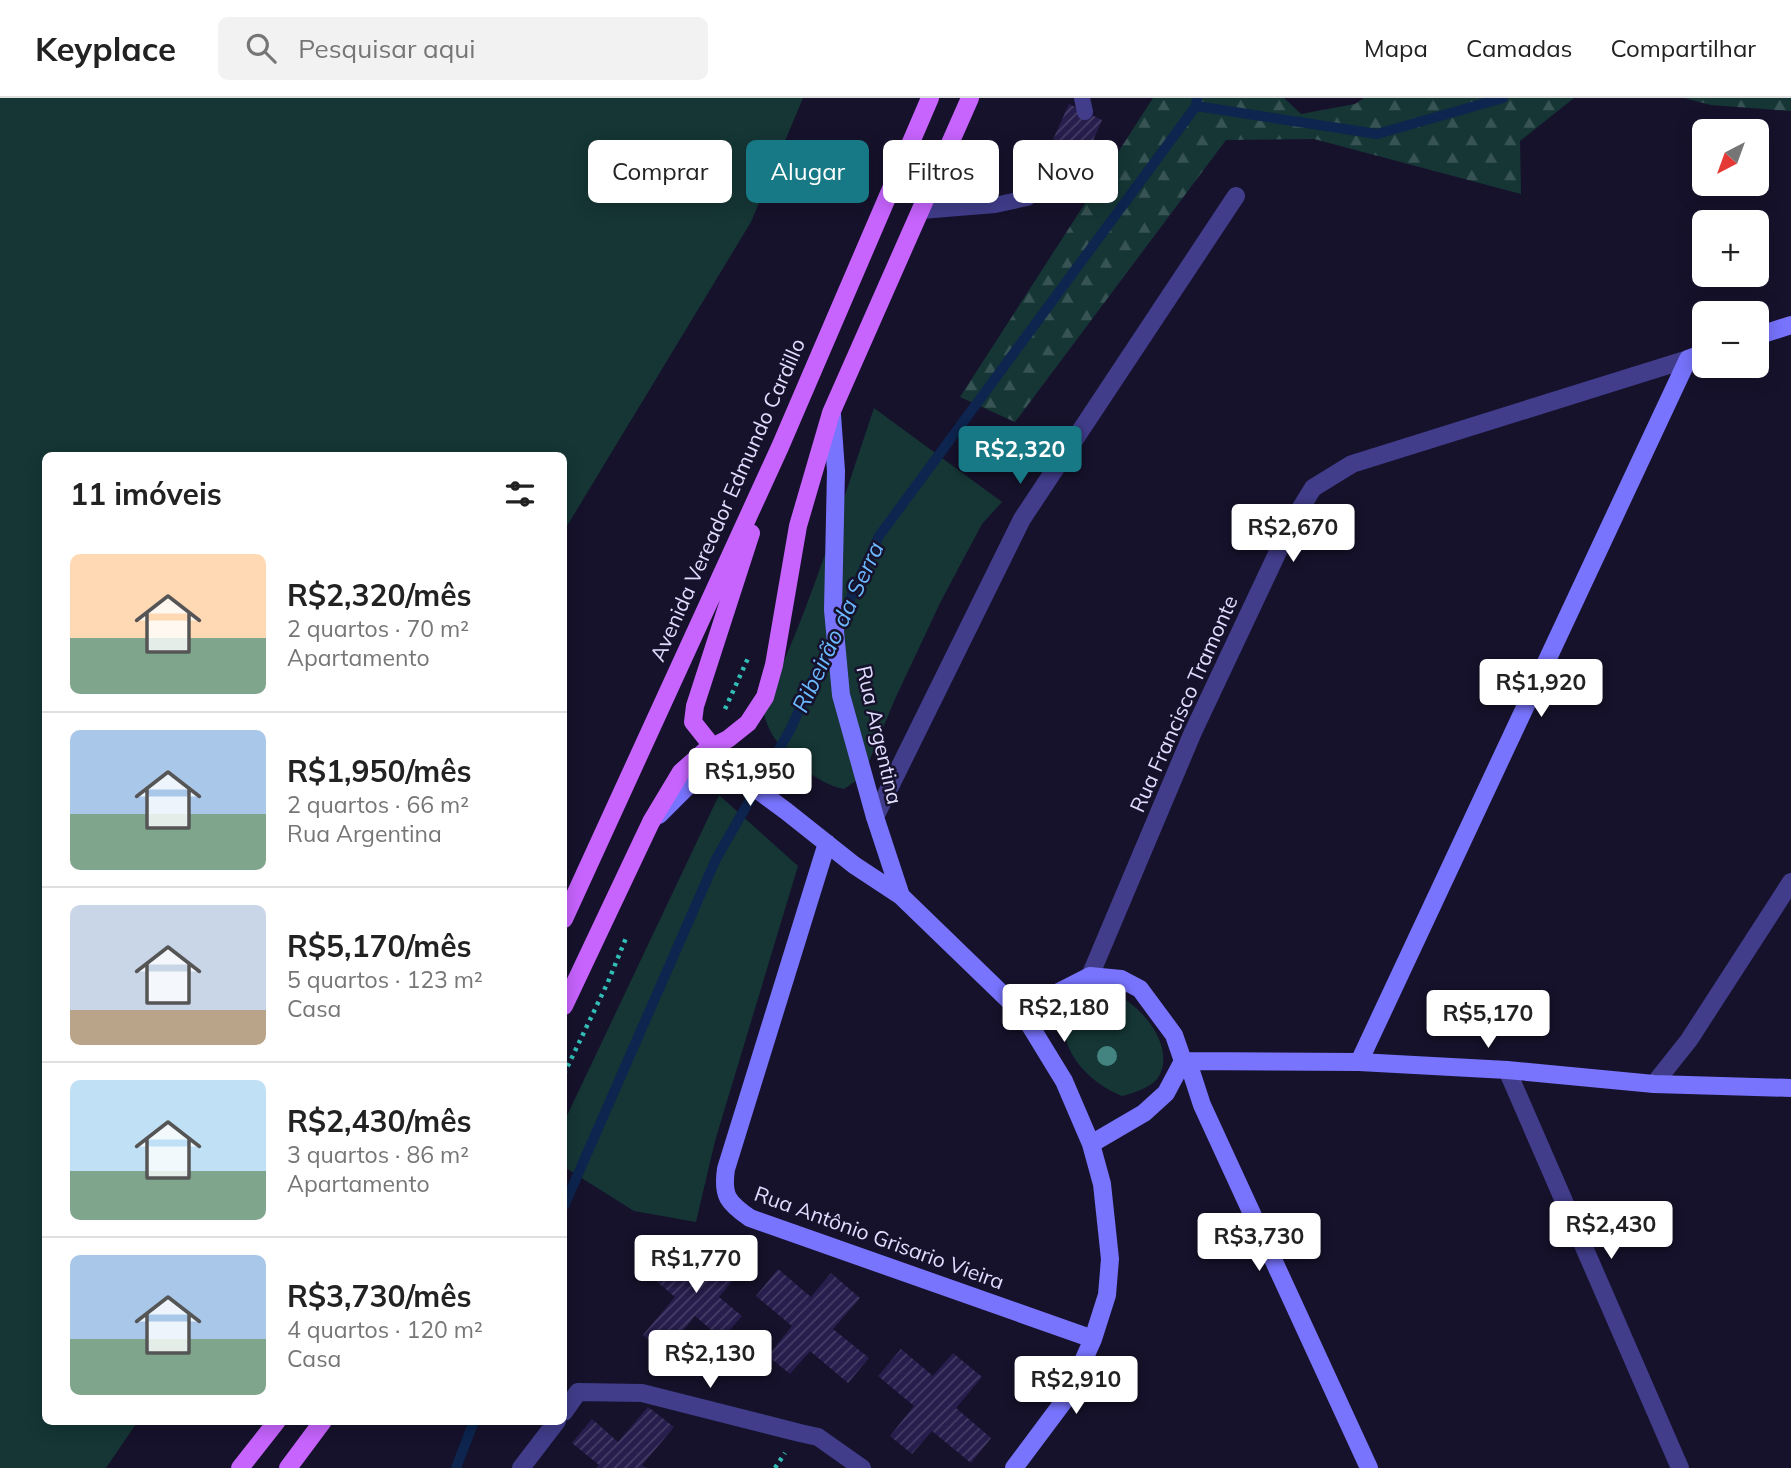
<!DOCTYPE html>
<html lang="pt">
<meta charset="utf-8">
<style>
body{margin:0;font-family:Mulish,sans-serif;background:#f2f2f2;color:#222;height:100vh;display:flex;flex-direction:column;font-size:26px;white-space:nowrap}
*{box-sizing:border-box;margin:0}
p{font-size:23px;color:#767676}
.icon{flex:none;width:38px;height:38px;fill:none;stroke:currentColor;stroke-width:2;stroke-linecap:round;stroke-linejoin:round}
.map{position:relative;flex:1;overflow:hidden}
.drawer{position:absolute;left:42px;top:354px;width:525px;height:973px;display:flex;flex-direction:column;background:#fff;border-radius:10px;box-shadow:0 4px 18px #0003}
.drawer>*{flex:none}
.guide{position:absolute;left:588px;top:42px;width:665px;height:63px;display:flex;gap:14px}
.needle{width:46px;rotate:221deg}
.controls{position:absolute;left:1692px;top:21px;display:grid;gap:14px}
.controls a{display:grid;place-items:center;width:77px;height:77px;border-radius:10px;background:#fff;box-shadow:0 4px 18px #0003;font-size:35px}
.price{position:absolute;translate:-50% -60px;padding:0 16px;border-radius:7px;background:#fff;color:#222;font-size:23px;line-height:46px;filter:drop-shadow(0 2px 4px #0008)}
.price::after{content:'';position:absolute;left:50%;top:42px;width:21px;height:16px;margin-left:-10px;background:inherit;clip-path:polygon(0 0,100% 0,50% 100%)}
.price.on{background:#177985;color:#fff}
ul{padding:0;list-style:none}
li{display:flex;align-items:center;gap:21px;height:175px;padding:0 28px}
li+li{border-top:2px solid #e0e0e0}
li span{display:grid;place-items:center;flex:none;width:196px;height:140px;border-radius:10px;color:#555}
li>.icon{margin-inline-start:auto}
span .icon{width:84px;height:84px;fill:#fffc;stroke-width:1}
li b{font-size:30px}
h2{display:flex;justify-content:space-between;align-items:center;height:84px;padding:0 28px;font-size:30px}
.pill{padding:0 24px;border-radius:10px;background:#fff;box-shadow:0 4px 18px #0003;font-size:24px;line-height:63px}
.pill.on{background:#177985;color:#fff}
header{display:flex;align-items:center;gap:42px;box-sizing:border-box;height:98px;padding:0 35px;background:#fff;border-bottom:2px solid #e0e0e0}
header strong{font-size:33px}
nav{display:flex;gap:38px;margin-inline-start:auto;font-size:24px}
.search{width:490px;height:63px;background:#f2f2f2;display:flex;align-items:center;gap:18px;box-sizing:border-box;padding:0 24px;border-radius:10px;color:#767676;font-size:26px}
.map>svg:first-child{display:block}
.green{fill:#153635}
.forest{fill:url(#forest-firs)}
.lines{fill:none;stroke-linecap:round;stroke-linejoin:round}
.stream{stroke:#0d254f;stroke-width:10}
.building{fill:url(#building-hatch)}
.path{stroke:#31beb7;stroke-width:4.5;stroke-dasharray:3.5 5;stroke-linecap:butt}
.lane{stroke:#413d8b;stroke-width:16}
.street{stroke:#413d8b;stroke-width:18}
.secondary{stroke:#7974fe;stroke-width:18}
.primary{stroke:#c764fe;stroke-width:18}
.tree{fill:#438480}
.labels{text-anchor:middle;stroke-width:5;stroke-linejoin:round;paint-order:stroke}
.street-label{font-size:21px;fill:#e1ddff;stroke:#16122c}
.water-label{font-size:23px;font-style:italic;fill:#6bb9fe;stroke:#16122c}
</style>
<header>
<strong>Keyplace</strong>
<div class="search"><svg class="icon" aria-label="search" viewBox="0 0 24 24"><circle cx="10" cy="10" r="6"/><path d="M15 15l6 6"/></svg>Pesquisar aqui</div>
<nav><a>Mapa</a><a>Camadas</a><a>Compartilhar</a></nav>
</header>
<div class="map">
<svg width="1791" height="1370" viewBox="0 0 1791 1370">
<defs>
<pattern id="forest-firs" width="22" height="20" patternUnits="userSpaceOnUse" patternTransform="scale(1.75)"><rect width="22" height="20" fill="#153635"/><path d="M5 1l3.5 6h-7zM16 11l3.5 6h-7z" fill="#375353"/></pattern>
<pattern id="building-hatch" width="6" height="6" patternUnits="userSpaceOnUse" patternTransform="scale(1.75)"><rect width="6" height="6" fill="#281e4d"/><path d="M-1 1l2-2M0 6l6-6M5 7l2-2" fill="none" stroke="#473e68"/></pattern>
</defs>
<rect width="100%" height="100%" fill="#16122c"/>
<path class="green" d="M0 0H803L751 124 567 428 564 438V357H46V1323H138L106 1370H0Z
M874 310 1002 404 982 426 941 503 895 601 863 678 844 691C814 686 768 647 764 614 762 602 782 568 787 556 821 476 846 392 874 310Z
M719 697 798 768 715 1043 696 1124 634 1113 564 1069V1024Z
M1098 892C1105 894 1113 895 1119 898 1144 911 1175 949 1159 978 1153 989 1134 995 1122 998 1093 986 1065 961 1064 927 1064 919 1063 912 1068 906 1075 899 1090 896 1098 892Z"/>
<path class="forest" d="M1153 0H1284L1301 16 1355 6 1364 0H1574L1520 43 1521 96 1314 41 1226 42 1015 324 960 299Z
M1684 0H1791V13L1711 7Z"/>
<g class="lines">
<path class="stream" d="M1196 8 1377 36 1503 0
M838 527 879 438 1196 8 1197 0
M564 1108 716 761 790 632 832 541
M456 1370 474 1323"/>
</g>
<path class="building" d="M1069 6 1102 22 1071 93 1037 77Z
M724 1140 750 1162 719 1199 742 1218 722 1241 695 1218 665 1255 643 1237 675 1199 649 1177 668 1153 695 1176Z
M778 1171 811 1199 831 1175 860 1200 833 1231 869 1260 848 1285 810 1253 790 1276 768 1258 792 1228 756 1198Z
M901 1251 933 1278 953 1255 982 1279 956 1310 991 1340 971 1365 932 1333 912 1356 890 1338 914 1308 878 1278Z
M648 1309 674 1329 642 1367 646 1370H596L599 1367 572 1345 592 1321 618 1344Z"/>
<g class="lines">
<path class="path" d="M725 611 749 558
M564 976 608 884 626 840
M775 1370 785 1355"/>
<path class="lane" d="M1082 0 1085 14
M921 113 995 107 1027 100 1051 84"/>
<path class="street" d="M875 719 1022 421 1236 98
M1090 878 1193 634 1291 426 1313 390 1352 366 1688 261
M1507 972 1680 1370
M1654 986 1689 942 1791 784
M564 1314 578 1294 642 1295 800 1335 818 1339 862 1370
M521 1370 557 1323"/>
<path class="secondary" d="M1757 238 1791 227
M832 317 836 373 833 512 841 597 875 719 901 798
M659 717 690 686 708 674 736 676 786 713 854 767 901 798 1023 916 1064 983 1091 1046 1102 1086 1110 1161 1107 1197 1093 1241 1067 1299 1014 1370
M827 745 726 1071C722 1098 728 1105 750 1120L1093 1241
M1023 916 1045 901 1090 878 1121 881 1140 891 1174 937 1183 963 1166 995 1144 1015 1091 1046
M1183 963 1359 964 1507 972 1654 986 1791 990
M1188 964 1202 1007 1369 1370
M1359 964 1688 261 1704 255"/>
<path class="primary" d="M712 648 693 624 695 608 751 435
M564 821 780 349 930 0
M564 908 651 724 681 674 706 652 728 641 748 625 765 599 774 567 798 428 831 315 970 0
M240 1370 277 1323
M288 1370 323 1323"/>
</g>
<circle class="tree" cx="1107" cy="958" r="10"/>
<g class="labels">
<g class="street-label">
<text transform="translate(728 402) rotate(-66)" y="7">Avenida Vereador Edmundo Cardillo</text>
<text transform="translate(1184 606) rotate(-66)" y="7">Rua Francisco Tramonte</text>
<text transform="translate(879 637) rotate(77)" y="7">Rua Argentina</text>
<text transform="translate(879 1140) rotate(20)" y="7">Rua Antônio Grisario Vieira</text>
</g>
<g class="water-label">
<text transform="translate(838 529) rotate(-65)" y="8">Ribeirão da Serra</text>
</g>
</g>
</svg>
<div class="controls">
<a><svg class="needle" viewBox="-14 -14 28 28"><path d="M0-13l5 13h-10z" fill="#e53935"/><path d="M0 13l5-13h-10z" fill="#767676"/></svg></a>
<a>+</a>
<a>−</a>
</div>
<b class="price on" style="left:1020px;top:388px">R$2,320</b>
<b class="price" style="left:1293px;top:466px">R$2,670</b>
<b class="price" style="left:1541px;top:621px">R$1,920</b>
<b class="price" style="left:750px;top:710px">R$1,950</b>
<b class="price" style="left:1064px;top:946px">R$2,180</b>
<b class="price" style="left:1488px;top:952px">R$5,170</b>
<b class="price" style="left:1611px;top:1163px">R$2,430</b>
<b class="price" style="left:1259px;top:1175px">R$3,730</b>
<b class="price" style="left:696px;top:1197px">R$1,770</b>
<b class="price" style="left:710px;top:1292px">R$2,130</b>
<b class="price" style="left:1076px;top:1318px">R$2,910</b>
<div class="guide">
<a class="pill">Comprar</a>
<a class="pill on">Alugar</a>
<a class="pill">Filtros</a>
<a class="pill">Novo</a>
</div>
<section class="drawer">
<h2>11 imóveis<svg class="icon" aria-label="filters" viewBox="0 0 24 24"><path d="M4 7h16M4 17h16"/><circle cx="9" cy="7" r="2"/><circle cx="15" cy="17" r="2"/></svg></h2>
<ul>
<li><span style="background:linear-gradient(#ffd9b3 60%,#7fa58c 0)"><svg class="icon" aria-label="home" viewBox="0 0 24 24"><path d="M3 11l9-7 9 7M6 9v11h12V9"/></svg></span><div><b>R$2,320/mês</b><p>2 quartos · 70 m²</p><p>Apartamento</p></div></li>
<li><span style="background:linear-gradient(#a9c7e8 60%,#7fa58c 0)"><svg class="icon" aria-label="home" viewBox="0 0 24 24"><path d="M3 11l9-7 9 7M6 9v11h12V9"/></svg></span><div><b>R$1,950/mês</b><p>2 quartos · 66 m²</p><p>Rua Argentina</p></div></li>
<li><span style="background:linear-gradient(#c9d6e8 75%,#b9a48a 0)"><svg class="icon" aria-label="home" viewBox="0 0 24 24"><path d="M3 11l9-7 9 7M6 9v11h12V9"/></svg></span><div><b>R$5,170/mês</b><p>5 quartos · 123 m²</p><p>Casa</p></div></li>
<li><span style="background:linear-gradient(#bfe0f5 65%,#7fa58c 0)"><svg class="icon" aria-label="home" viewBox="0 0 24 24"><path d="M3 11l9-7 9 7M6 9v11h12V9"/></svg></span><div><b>R$2,430/mês</b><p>3 quartos · 86 m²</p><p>Apartamento</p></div></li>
<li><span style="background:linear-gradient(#a9c7e8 60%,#7fa58c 0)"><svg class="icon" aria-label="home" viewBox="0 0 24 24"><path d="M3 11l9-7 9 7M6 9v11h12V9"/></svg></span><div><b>R$3,730/mês</b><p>4 quartos · 120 m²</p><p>Casa</p></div></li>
</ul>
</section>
</div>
